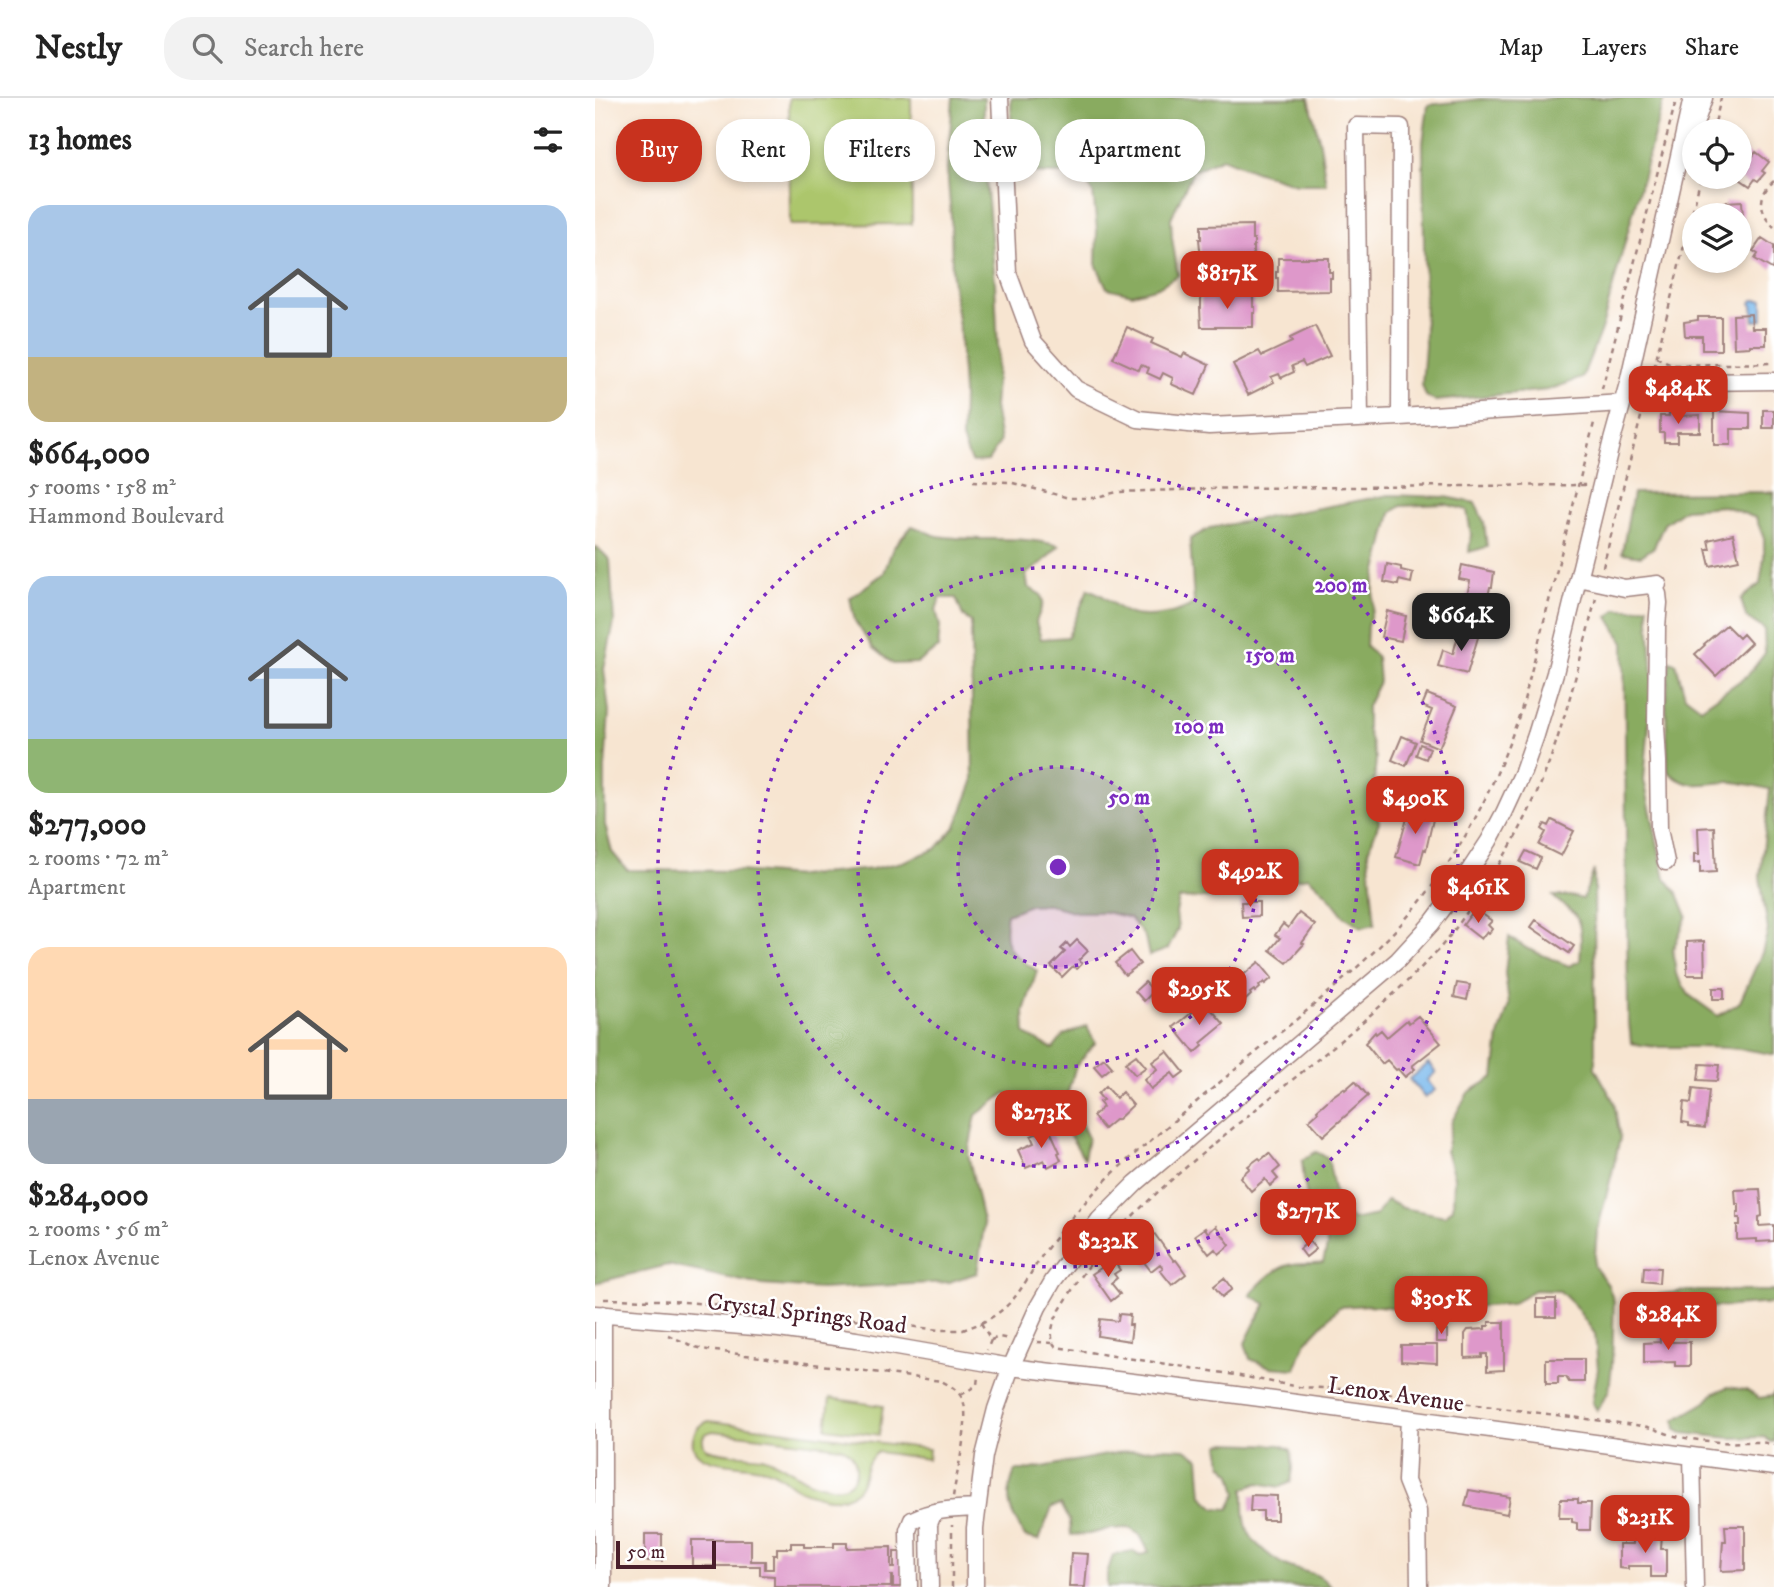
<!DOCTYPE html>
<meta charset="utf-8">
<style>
body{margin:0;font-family:"IM FELL DW Pica",serif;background:#f2f2f2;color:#222;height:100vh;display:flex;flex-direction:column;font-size:26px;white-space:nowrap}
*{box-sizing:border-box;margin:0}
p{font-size:23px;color:#767676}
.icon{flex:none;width:38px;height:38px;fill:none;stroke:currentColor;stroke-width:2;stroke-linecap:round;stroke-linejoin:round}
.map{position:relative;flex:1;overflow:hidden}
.side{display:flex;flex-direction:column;background:#fff;width:595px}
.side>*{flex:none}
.guide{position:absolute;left:21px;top:21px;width:665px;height:63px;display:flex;gap:14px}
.fabs{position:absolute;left:1087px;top:21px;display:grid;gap:14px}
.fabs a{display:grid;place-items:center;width:70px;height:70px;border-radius:50%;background:#fff;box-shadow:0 4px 10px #0003;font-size:35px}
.scale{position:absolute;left:21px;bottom:18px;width:100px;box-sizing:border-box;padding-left:7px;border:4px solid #4a1f2b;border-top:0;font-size:19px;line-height:24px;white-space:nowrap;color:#4a1f2b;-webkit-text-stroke:5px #fff;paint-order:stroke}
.price{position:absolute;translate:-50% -60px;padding:0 16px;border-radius:14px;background:#c8321e;color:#fff;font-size:23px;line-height:46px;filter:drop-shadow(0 2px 4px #0008)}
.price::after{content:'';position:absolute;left:50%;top:42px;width:21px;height:16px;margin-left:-10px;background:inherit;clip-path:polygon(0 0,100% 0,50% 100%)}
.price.active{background:#222;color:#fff}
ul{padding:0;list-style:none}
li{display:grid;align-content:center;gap:14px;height:371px;padding:0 28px}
li span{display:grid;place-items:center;height:217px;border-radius:21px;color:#555}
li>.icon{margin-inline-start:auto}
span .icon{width:126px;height:126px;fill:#fffc;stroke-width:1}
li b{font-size:30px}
h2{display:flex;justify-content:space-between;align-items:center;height:84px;padding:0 28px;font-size:30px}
.pill{padding:0 24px;border-radius:28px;background:#fff;box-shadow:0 4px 10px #0003;font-size:24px;line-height:63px}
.pill.active{background:#c8321e;color:#fff}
header{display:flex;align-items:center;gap:42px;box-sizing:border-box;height:98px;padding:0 35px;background:#fff;border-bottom:2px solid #e0e0e0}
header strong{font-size:33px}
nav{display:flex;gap:38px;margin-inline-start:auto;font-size:24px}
.search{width:490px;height:63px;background:#f2f2f2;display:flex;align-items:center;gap:18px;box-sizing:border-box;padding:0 24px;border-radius:28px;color:#767676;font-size:26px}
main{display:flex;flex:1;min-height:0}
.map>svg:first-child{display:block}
.green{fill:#acc66c;stroke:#7b724c;stroke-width:2;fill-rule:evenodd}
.forest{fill:#89ab60;stroke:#6a6546;stroke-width:2}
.water{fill:#78b8ec;stroke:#616c8c;stroke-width:2}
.building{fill:#de98ca}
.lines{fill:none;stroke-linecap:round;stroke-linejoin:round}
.minor-casing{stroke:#a0827e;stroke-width:19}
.path{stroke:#a0827e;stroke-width:2.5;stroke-dasharray:5 5;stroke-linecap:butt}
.minor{stroke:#fff;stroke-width:16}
.ring{fill:none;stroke:#7b2cbf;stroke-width:3.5;stroke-dasharray:3.5 7}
.labels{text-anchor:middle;stroke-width:5;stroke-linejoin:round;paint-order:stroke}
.street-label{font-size:24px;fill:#4a1f2b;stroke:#fff}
.centre{fill:#7b2cbf;stroke:#fff;stroke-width:3.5}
.ring-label{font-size:21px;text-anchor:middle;font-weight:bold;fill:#7b2cbf;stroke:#fff;stroke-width:5;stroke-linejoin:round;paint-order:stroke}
</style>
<header>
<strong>Nestly</strong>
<div class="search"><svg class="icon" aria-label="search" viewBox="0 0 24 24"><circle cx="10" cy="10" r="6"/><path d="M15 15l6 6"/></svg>Search here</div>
<nav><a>Map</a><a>Layers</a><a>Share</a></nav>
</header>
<main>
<section class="side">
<h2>13 homes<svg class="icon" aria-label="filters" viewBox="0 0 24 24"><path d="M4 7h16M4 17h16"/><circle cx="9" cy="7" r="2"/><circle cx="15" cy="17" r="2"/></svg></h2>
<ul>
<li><span style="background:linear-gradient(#a9c7e8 70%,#c2b280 0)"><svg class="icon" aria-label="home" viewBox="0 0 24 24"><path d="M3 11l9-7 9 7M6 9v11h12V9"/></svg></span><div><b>$664,000</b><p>5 rooms · 158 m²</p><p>Hammond Boulevard</p></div></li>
<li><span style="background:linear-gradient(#a9c7e8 75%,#8fb573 0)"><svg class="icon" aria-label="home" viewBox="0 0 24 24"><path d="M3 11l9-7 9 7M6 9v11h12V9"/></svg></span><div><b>$277,000</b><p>2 rooms · 72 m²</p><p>Apartment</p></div></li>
<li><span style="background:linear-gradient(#ffd9b3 70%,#9aa5b1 0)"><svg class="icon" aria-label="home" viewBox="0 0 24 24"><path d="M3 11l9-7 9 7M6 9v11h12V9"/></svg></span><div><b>$284,000</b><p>2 rooms · 56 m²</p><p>Lenox Avenue</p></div></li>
</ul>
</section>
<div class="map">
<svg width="1179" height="1489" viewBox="0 0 1179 1489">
<rect width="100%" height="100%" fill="#fff"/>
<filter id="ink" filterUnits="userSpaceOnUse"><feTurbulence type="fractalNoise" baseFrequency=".0143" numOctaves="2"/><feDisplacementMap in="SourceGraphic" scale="14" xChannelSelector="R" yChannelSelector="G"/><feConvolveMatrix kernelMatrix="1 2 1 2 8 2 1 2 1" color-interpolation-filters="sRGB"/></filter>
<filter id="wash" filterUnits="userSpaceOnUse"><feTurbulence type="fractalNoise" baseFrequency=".00686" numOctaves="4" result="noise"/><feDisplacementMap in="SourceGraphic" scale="28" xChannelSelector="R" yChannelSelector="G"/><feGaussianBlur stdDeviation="1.57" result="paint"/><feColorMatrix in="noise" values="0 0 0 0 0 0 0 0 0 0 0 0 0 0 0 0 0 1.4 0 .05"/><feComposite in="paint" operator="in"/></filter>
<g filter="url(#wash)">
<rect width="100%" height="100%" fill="#f7e5d1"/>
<path class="green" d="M194 0H316L317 126 195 127Z
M235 1300 288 1308 284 1337 231 1330Z
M114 1323 334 1351 333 1361 283 1354C264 1365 276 1391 250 1399 246 1401 239 1400 234 1400 222 1398 209 1395 198 1388 191 1383 184 1376 176 1373 157 1364 104 1371 98 1348 97 1342 98 1337 101 1332 104 1327 108 1325 114 1323ZM118 1333 246 1349C265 1355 267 1385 246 1389 242 1390 235 1389 230 1388 204 1384 192 1365 167 1359 156 1357 116 1356 110 1349 107 1345 108 1343 108 1339L112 1335Z"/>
<path class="forest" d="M358 0H389V56L400 185 403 254 399 309 405 344 393 363 376 364 367 341 368 296 365 236 357 179 356 120 352 71Z
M416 0H714L725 45 731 86H701L660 73 627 60 598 73 576 120 577 140 583 177 563 189 537 196 512 190 501 166 502 132 498 94 483 75C469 75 453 78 439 74 411 65 417 23 416 0Z
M955 0H1069L1007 229 987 280 953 292 840 303 831 298 827 287 830 247 828 45 833 7 886 1 946 2Z
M1179 394V957C1153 950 1124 949 1097 949 1077 949 1056 950 1036 945L1033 914 1029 545 1013 519 1022 511H1039L1053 508 1058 582 1049 682 1070 780 1083 796 1092 818 1078 851 1081 876 1094 897 1123 918 1145 904 1167 855 1173 832 1165 779 1175 691C1162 689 1148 684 1136 684 1111 684 1093 694 1073 673L1071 602 1075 563 1081 565 1090 598 1106 610 1153 577 1170 555 1169 531 1151 519 1146 501 1165 486 1169 460V441L1161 420 1129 408 1090 411 1069 426 1059 449 1046 458 1027 455 1038 395Z
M794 397 851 399 880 405 889 424 892 449 874 454 876 436 872 412 850 406 806 408 796 415 779 485 778 510 772 528 771 549 782 559 784 584 772 608V631L781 660 778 697 784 724 773 754 780 826 767 829 749 818 731 795 713 779 696 782 665 781 642 787 629 799 584 801 581 815 583 831 573 851 554 858 550 839 535 820 510 814H481L452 806 435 807 412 816C406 851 416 855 442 873L429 913 430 936 458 951 469 937 492 928 500 945 481 968 472 997 493 1040 489 1060 473 1035 449 1008 411 995 381 1017 373 1056 389 1128 382 1175 354 1184 226 1191 166 1187 73 1167 0 1185V449H2L15 462 19 525 9 571 14 614 10 670V727L17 754 32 772 144 773 204 778 277 771 307 764 341 751 361 728 378 684 376 524 368 518 361 500H345L341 512 345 528 343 550 322 565 298 566 278 550 260 523 255 500 289 475 298 450 317 428C326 431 334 436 343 438 383 445 426 436 464 448L445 467 431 476 433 489 446 497 448 505 441 524 446 541 473 539 493 491C498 493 503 495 508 498 517 504 524 512 535 516 552 521 585 516 599 505L595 441 615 430Z
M999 772 1000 970 1019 1004 1025 1040 1018 1071 1002 1134 999 1168 1013 1187 1019 1204 1017 1267 1014 1293 1002 1312 997 1304 1003 1271 1000 1236 980 1208 965 1193 939 1192 916 1206 830 1213 774 1207 744 1209 710 1245 700 1271 675 1269 655 1261 650 1245 661 1223 671 1206 655 1197C665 1185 678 1171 694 1167 704 1164 717 1166 728 1164L732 1148 731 1125 715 1110 709 1084 707 1062 721 1054 733 1060 742 1106 757 1122 781 1117 792 1102 808 1110 850 1118 858 1110 859 1079 851 1053 857 1023 873 995 899 979 904 938 914 907 910 875 914 839 933 851 974 868 985 863C986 850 988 828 980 817 975 811 964 805 958 798H974L988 801Z
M1088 1193H1179V1205L1109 1210 1080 1205 1053 1207 1048 1205 1049 1199Z
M1133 1289 1151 1292 1164 1300 1177 1298 1179 1295V1344H1176L1169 1339 1136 1340 1087 1335 1081 1332 1080 1322 1111 1304 1119 1295Z
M631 1345 686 1347 696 1352 698 1370 696 1384 685 1389 663 1385 649 1391C649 1405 648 1422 654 1435 659 1446 680 1463 692 1468 712 1477 719 1470 736 1489H512V1476L518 1457 537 1453 545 1458 554 1454 545 1437 534 1430 514 1431 494 1436 476 1437 475 1423 466 1406 457 1409 444 1442 430 1439C415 1413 408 1402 420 1373L437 1371 527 1354 568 1350 590 1351 604 1360 607 1398 620 1410 634 1411 642 1395 637 1376 627 1366 624 1347Z"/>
<path class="water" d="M1158 202H1168V222L1159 223 1158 208 1156 205Z
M833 965 841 974 832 982 840 992 830 1000 814 981Z"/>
<g id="blocks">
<path class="building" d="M1149 52 1157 59 1161 54 1174 64 1167 73 1170 75 1163 83 1160 81 1155 88 1142 79H1144V74L1151 66 1144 61V58Z
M1147 103 1149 135H1144V117H1131L1130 104Z
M657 127V141H659V147H658V161H606L604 141H606V128Z
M1167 140 1179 148V168L1177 171 1160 161 1163 156 1158 153Z
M683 160H734V174H737V180H735V193L683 194V180H681V174H683Z
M606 196H658V209H660V215H658V229H606L605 210H606Z
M1156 216 1157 230H1171V247H1155V249L1139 250 1138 217Z
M1103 219H1126V252H1107V238H1090L1089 224 1103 222Z
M720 228 735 258 710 269 707 264 697 268 699 274 686 280 684 276 676 279 679 284 653 297 638 266 664 253 667 258 697 244 695 240Z
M532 229 558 241 556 245 587 259 589 255 614 267 601 297 576 286 578 280 568 275 565 281 552 275 554 270 546 267 544 272 518 260Z
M1168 312H1179V330H1168Z
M1119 313 1155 315V331H1136V347H1119Z
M1085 314V318L1105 317V334H1082V344H1069V335H1065V318H1074V315Z
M1138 436 1144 462 1115 468 1111 451H1115L1113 442Z
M792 466 806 469V472L818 475 816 485 804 482 803 487 789 484Z
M867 467 899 474 897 489H895L889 518 869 514 875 483 864 481Z
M792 513 811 518 806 543 786 539Z
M1131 527 1144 540 1148 536 1156 545 1121 578 1100 556 1110 547 1109 546Z
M865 530 884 536 872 576 843 568 848 552 858 556Z
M832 596 862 608 844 650 825 642 837 612 827 608Z
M807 638 821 644 811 668 797 662Z
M825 646 835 650 831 661 821 657Z
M794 688 810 692 806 707 790 703Z
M815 710 839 717 831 752 829 751 825 766 801 759Z
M957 722 979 733 966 758 944 747 951 734 947 731 950 726 954 728Z
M1119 729 1121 774 1105 775V764L1099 765V756H1104L1103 730Z
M931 753 946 760 941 771 925 764Z
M646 804H664V818L647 819Z
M883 813 897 823 893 827 897 831 894 835 892 833 886 841 868 827 876 816 879 818Z
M704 815 720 827 707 845 709 846 692 865 675 852 685 840 680 837 688 826 693 830Z
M941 822 979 848 974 855 936 829Z
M482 842 493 853 484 862 487 866 482 871 478 868 467 879 456 868 470 854 466 851 472 845 475 849Z
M1109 843 1110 877H1092V844Z
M535 853 545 866 530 877 520 865Z
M664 864 677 880 670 886 669 884 664 888 665 890 660 894 659 892 655 895 656 897 645 907 627 885 642 872 647 878Z
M550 884 559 893 549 903 540 893Z
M862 885 875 887 872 902 859 899Z
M1118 890H1129V901H1118Z
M610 904 629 926 606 945 608 948 600 955 579 929Z
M823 918 846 945 817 968 820 971 810 979 803 971 801 972 792 962 787 966 770 945 780 934 781 936 786 932 792 939 812 922 814 925Z
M572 953 589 974 581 980 577 975 556 991 549 982 562 971 557 964Z
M541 957 551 969 540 977 530 965Z
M509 960 517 969 507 977 499 968Z
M1105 966 1124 967 1122 983 1103 982Z
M760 983 773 998 728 1038 714 1022 723 1014 722 1012 738 998 749 990 750 992Z
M511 988 521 1000 527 994 538 1007 522 1022 521 1021 509 1031 498 1018 508 1009 504 1004 508 1002 503 996Z
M1098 990 1114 992 1110 1030 1094 1028V1025L1087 1024 1089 1004 1096 1005Z
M454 1030 465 1054 463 1055 466 1062 453 1069 449 1062 431 1070 423 1052 439 1045 436 1038Z
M674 1055 685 1069 678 1075 683 1081 675 1088 670 1081 656 1093 645 1079 655 1070 653 1068 664 1060 666 1062Z
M1165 1091 1167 1118 1164 1119V1128L1179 1127V1143L1162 1144V1141L1142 1142V1127H1145V1120H1142V1114H1144V1106H1141L1140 1092Z
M621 1128 635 1147 624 1156 620 1151 614 1156 600 1137 610 1130 613 1135Z
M559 1135 579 1163 581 1162 591 1176 577 1187 565 1172 568 1170 565 1166 556 1173 549 1164 553 1161 543 1147Z
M714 1143 721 1151 711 1159 705 1151Z
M518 1162 525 1172 519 1176 522 1180 516 1185 525 1196 516 1203 497 1176Z
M1049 1169 1065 1170 1064 1186 1048 1184Z
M629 1180 637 1191 627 1199 619 1188Z
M942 1201H961V1219H942Z
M524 1216 535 1217 534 1227H537L535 1243 503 1238 505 1221 523 1223Z
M894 1224H909V1272L892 1273V1256H887V1259L870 1260V1236L873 1232 890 1231V1228H894Z
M841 1232H852V1244H841Z
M1065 1238H1077V1244H1095V1268H1080V1264L1049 1265V1245L1065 1244Z
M806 1247H842V1265L806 1263Z
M951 1261H989V1284H974L971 1279H963V1286H951Z
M874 1392 915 1399 912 1416 870 1408Z
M656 1397 682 1398V1422H668V1413H655Z
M965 1401H983V1405H996L995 1432H982V1425L977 1424V1420H964Z
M1130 1428H1150V1472L1126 1473 1128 1443H1131Z
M50 1436H67V1463H50Z
M1045 1436H1051V1439H1056V1436H1067L1066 1451H1071V1479H1056V1468H1033V1471L1024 1470V1446H1038V1439H1045Z
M97 1442H156V1463H170V1471H178V1457H182V1450H196V1445H209V1449H239V1445H252V1450L296 1449V1470H299V1454H309V1489H298V1478H296V1489H179V1478L165 1477V1468H97Z
M476 1455 493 1456 490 1489H474Z"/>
</g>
</g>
<g filter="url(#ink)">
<use href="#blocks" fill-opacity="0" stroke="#a0827e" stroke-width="2"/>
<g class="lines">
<g class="minor-casing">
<path id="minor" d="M405 0 413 175 438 243 481 291 543 321 614 328 805 319 1027 305
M1095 41 1109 0
M1033 285 1179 283
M765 321 761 28 806 29 805 319
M984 480 1030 490 1063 486
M1057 487 1063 496 1064 505 1062 529 1061 627 1063 664 1064 731 1071 764
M0 1216 184 1231 261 1242 416 1269 627 1295 1179 1369
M8 1216V1489
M814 1320 811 1383 823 1413 824 1489
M1097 1358 1100 1489
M314 1489 313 1432 317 1422C339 1411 359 1411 382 1410
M335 1489 334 1426 339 1414
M380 1489V1430L389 1358 401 1311 416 1269 443 1209 458 1183 504 1122 541 1085 803 862 837 825 861 793 894 743 909 715 928 674 941 637 960 575 1016 346 1033 285 1097 0"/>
</g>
<path class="path" d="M1118 33 1126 0
M1179 83C1162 97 1164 114 1179 129
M1061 259 1079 267 1179 265
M1059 269 1106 79
M1007 291 1080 6
M378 383 414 384 474 400H497L522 394 644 390 992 387
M1008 469 1051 299
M9 1201 63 1202 180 1211 344 1232H368L386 1225 396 1242 392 1252
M386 1225C423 1208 429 1182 451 1152 469 1127 489 1105 510 1083 530 1063 552 1046 574 1027 614 993 655 959 696 926 734 894 772 863 806 826 865 761 901 688 928 606L1000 321
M73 1237 100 1249 113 1252 346 1283C354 1287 362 1291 367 1300 377 1319 361 1376 358 1399
M396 1242 404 1239 415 1241
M442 1244 458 1245C453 1226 465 1213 474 1197 517 1127 582 1077 644 1025 711 970 783 916 843 852 859 834 873 813 886 793 901 771 916 749 928 725 964 654 981 576 1001 500
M458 1245 461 1249 629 1275 704 1289 773 1292 834 1302 858 1304 1048 1328C1059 1330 1069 1335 1080 1338 1094 1341 1110 1343 1124 1344 1143 1346 1161 1341 1179 1347
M366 1297 382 1287 383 1278
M357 1489V1427"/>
<use href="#minor" class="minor"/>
</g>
</g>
<circle cx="463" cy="769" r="100" fill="#7b2cbf" fill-opacity=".12"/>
<g class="ring">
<circle cx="463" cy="769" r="100"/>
<circle cx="463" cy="769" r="200"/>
<circle cx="463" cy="769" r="300"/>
<circle cx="463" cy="769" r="400"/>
</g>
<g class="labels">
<g class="street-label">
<text transform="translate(212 1215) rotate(7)" y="8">Crystal Springs Road</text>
<text transform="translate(801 1296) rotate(8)" y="8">Lenox Avenue</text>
</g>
</g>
<circle cx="463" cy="769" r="10" class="centre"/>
<g class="ring-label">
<text x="746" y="494">200 m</text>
<text x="675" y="564">150 m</text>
<text x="604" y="635">100 m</text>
<text x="534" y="706">50 m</text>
</g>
</svg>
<div class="fabs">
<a><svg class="icon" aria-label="locate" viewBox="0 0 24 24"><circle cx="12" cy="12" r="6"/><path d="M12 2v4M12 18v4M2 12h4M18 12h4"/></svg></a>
<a><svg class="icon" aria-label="layers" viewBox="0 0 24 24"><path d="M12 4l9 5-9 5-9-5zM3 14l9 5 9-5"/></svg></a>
</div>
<div class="scale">50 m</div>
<b class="price" style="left:632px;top:213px">$817K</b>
<b class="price" style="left:1083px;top:328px">$484K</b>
<b class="price active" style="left:866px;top:555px">$664K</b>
<b class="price" style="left:820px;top:738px">$490K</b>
<b class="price" style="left:655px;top:811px">$492K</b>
<b class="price" style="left:883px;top:827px">$461K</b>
<b class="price" style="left:604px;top:929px">$295K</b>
<b class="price" style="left:446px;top:1052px">$273K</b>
<b class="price" style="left:713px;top:1151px">$277K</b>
<b class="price" style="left:513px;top:1181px">$232K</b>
<b class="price" style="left:846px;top:1238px">$305K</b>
<b class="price" style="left:1073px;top:1254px">$284K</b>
<b class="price" style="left:1050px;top:1457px">$231K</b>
<div class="guide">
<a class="pill active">Buy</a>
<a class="pill">Rent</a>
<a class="pill">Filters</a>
<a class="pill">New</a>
<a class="pill">Apartment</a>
</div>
</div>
</main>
